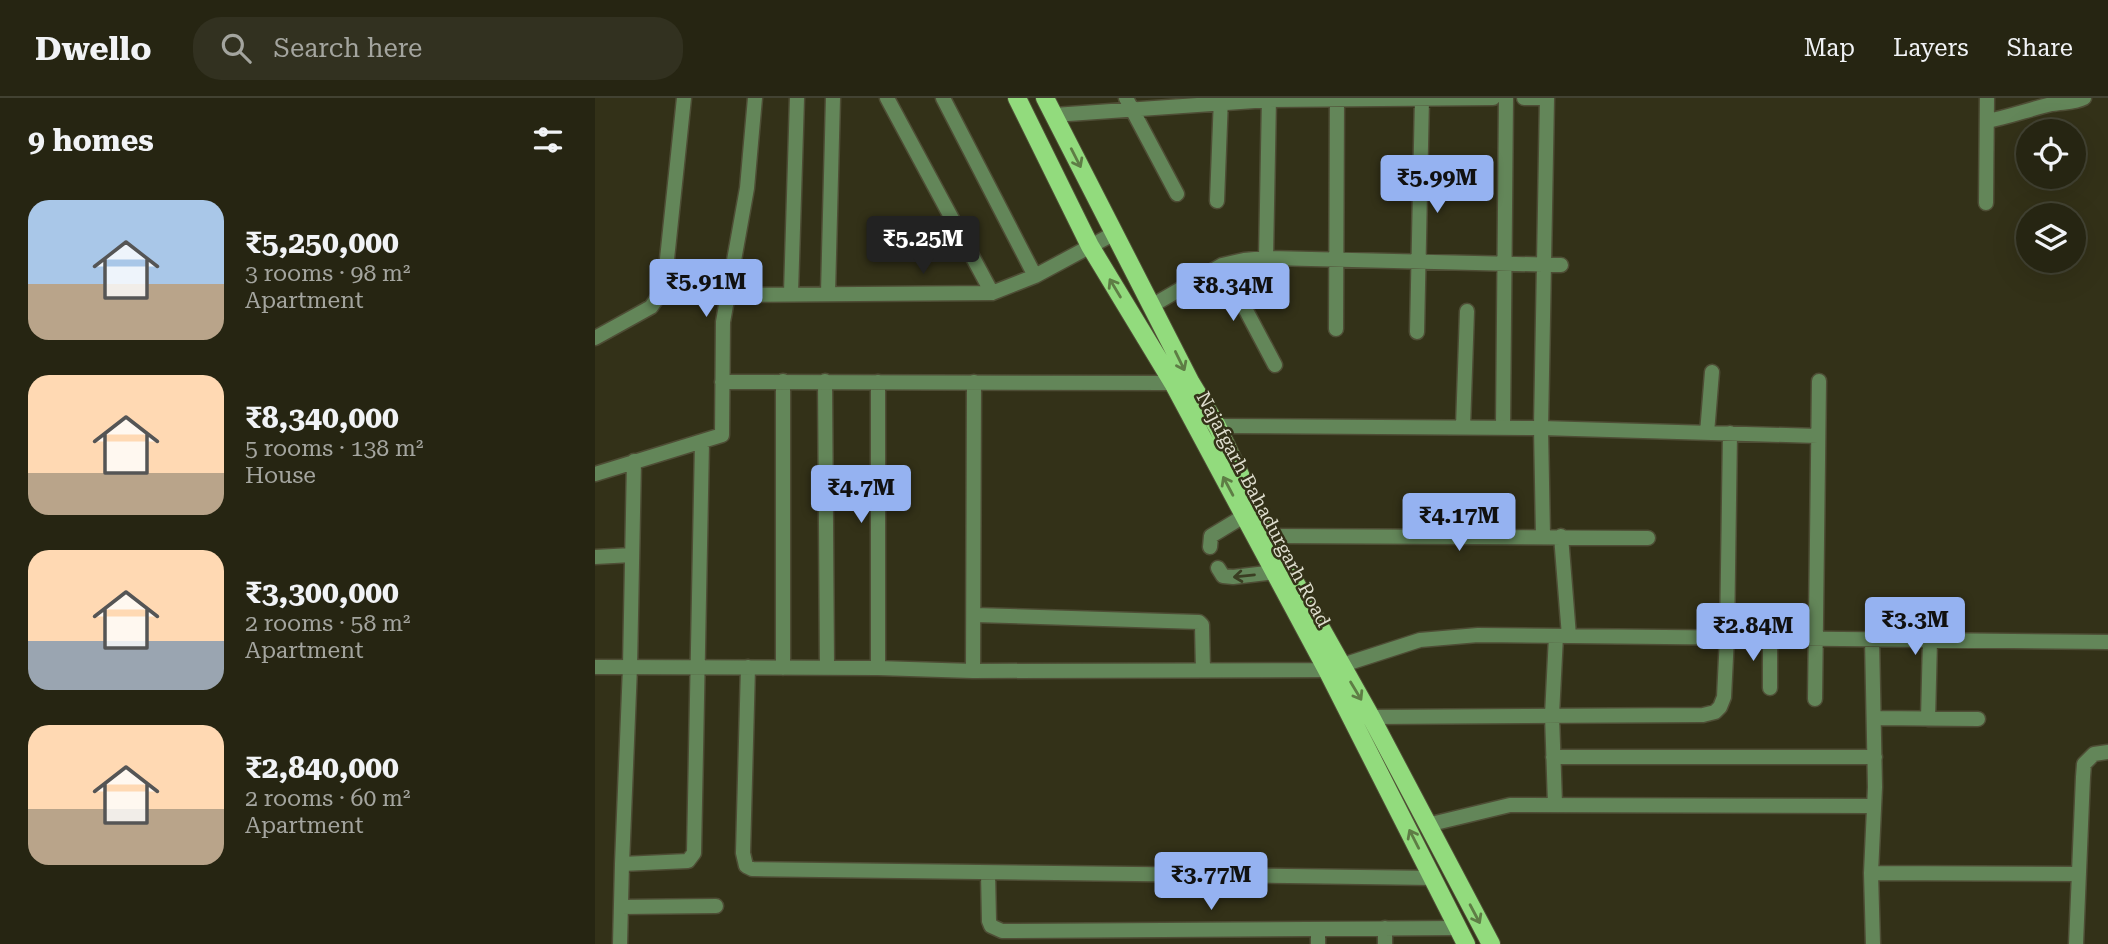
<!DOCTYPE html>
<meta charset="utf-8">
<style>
body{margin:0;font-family:"Roboto Serif",serif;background:#323120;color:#f1f3f6;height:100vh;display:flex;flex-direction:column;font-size:26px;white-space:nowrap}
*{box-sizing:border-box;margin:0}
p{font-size:23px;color:#a4a59f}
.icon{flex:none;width:38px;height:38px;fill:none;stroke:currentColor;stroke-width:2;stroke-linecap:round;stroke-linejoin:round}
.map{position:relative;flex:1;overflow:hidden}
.sheet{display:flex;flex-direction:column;background:#262512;width:595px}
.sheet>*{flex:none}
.buttons{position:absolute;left:1421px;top:21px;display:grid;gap:14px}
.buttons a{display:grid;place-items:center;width:70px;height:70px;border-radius:50%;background:#262512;box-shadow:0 7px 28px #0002,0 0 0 2px #424232;font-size:35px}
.price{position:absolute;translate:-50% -60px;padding:0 16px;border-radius:7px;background:#95b2f1;color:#111;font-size:23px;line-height:46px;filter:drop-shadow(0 2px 4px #0008)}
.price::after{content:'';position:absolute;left:50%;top:42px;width:21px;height:16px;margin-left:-10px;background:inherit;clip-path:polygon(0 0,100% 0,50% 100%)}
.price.active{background:#222;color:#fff}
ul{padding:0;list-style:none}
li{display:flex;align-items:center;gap:21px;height:175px;padding:0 28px}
li span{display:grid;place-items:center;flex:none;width:196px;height:140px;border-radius:21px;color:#555}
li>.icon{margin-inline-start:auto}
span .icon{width:84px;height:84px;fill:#fffc;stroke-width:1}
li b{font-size:30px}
h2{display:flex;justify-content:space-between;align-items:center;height:84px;padding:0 28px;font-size:30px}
header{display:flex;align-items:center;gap:42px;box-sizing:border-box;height:98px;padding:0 35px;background:#262512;border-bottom:2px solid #424232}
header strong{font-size:33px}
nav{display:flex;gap:38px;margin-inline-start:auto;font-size:24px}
.search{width:490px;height:63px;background:#323120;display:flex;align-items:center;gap:18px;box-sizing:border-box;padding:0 24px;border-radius:28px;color:#a4a59f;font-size:26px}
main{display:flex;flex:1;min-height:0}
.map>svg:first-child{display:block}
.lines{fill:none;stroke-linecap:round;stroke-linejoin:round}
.minor-casing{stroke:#4e4d35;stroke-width:17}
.major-casing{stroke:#4e4d35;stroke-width:20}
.minor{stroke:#638659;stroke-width:14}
.major{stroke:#92db7d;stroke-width:18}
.oneway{stroke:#5e7d45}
.oneway2{stroke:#3a3e22}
.labels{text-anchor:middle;stroke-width:5;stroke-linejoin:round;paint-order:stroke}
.street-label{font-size:19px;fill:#deddce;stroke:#333118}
</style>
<header>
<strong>Dwello</strong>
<div class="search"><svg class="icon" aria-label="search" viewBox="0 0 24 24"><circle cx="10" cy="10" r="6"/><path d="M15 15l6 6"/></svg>Search here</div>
<nav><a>Map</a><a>Layers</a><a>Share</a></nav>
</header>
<main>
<section class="sheet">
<h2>9 homes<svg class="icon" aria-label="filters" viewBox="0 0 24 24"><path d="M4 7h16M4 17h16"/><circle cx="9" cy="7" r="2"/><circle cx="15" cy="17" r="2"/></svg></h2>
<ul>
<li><span style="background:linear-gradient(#a9c7e8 60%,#b9a48a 0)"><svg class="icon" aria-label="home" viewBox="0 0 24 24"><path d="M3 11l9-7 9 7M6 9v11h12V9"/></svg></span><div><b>₹5,250,000</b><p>3 rooms · 98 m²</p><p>Apartment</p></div></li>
<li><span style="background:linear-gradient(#ffd9b3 70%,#b9a48a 0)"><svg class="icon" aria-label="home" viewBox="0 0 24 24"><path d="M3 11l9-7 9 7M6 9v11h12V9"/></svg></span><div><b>₹8,340,000</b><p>5 rooms · 138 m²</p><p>House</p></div></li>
<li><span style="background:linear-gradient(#ffd9b3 65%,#9aa5b1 0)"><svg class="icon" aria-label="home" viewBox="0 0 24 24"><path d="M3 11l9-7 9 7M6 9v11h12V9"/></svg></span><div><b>₹3,300,000</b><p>2 rooms · 58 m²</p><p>Apartment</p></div></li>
<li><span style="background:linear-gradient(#ffd9b3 60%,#b9a48a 0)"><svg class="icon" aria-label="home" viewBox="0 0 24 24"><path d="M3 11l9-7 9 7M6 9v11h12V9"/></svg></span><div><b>₹2,840,000</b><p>2 rooms · 60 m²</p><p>Apartment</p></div></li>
</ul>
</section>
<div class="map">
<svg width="1513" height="846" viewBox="0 0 1513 846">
<rect width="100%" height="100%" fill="#333118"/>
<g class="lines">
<g class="minor-casing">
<path id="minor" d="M292 0 397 195
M348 0 440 178
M531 0 582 96
M929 0H952L946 330 948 438
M459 17 674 2 898 0
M1392 23C1414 19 1435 11 1457 6 1468 4 1480 5 1489 0
M622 103 626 0
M1391 105 1392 0
M671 160 674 0
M627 167 680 267
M196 195 202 0
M233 195 238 0
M132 197 397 195 440 178 520 135
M558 207 627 167 649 162 671 160 966 167
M741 231 742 0
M822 234 827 0
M0 240 56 209 65 196 70 180 89 0
M230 283 232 570
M127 284 578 285
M622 328 946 330 1223 338
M868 329 872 213
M908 329 911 0
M1112 335 1117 274
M0 376 127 337 128 224 152 90 160 0
M674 438 1053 440
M966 438 974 538
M615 449 616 438 649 418
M0 459 37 457
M623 470 628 478 638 479 680 474
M380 517 604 524 607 527 608 572
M1277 541 1280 689 1276 775 1278 846
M0 569 283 570 378 573 732 572 825 542 883 537 1513 544
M153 569 148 755 151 768 157 771 839 780
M188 570V283
M283 570V284
M378 573 379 284
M1175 590V540
M1220 601 1224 283
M776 619 1108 617 1120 614 1125 609 1129 599 1132 539 1135 335
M1279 620 1383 621
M1333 621 1335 542
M958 659H1280
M960 706 957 617 961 538
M832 727 915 707 1279 708
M27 766 35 569 39 363
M393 775 394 823 396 828 407 833 862 830
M1276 775 1484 776
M26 809 121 808
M790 830V846
M25 846 27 766 93 763 99 755 107 345
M723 846V831
M1481 846 1488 679 1489 666 1499 656 1513 654"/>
</g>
<g class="major-casing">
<path id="major" d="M422 0 495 148 578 285 732 572 871 846
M450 0 596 285 622 328 674 438 776 619 896 846"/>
</g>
<use href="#minor" class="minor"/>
<use href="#major" class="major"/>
</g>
<defs><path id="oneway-shaft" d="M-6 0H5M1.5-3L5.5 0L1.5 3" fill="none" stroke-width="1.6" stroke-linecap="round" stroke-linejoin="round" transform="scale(1.75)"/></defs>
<g class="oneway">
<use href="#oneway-shaft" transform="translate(481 60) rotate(63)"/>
<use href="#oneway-shaft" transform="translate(520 190) rotate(-121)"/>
<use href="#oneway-shaft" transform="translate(585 263) rotate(64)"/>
<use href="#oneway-shaft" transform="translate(633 388) rotate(-118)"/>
<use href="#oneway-shaft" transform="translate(761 593) rotate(59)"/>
<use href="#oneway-shaft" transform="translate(819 741) rotate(-117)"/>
<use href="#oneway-shaft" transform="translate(880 816) rotate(62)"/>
</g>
<use class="oneway2" href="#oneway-shaft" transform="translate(649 478) rotate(174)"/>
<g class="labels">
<g class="street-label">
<text transform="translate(669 411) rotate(62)" y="7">Najafgarh Bahadurgarh Road</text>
</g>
</g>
</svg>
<div class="buttons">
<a><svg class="icon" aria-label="locate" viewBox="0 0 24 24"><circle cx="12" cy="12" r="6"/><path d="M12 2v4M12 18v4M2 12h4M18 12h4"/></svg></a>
<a><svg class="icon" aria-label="layers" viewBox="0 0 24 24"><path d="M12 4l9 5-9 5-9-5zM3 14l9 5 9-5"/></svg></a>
</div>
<b class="price" style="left:842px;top:117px">₹5.99M</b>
<b class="price active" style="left:328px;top:178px">₹5.25M</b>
<b class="price" style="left:111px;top:221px">₹5.91M</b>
<b class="price" style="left:638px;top:225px">₹8.34M</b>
<b class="price" style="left:266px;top:427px">₹4.7M</b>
<b class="price" style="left:864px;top:455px">₹4.17M</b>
<b class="price" style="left:1320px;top:559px">₹3.3M</b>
<b class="price" style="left:1158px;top:565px">₹2.84M</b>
<b class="price" style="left:616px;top:814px">₹3.77M</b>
</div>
</main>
